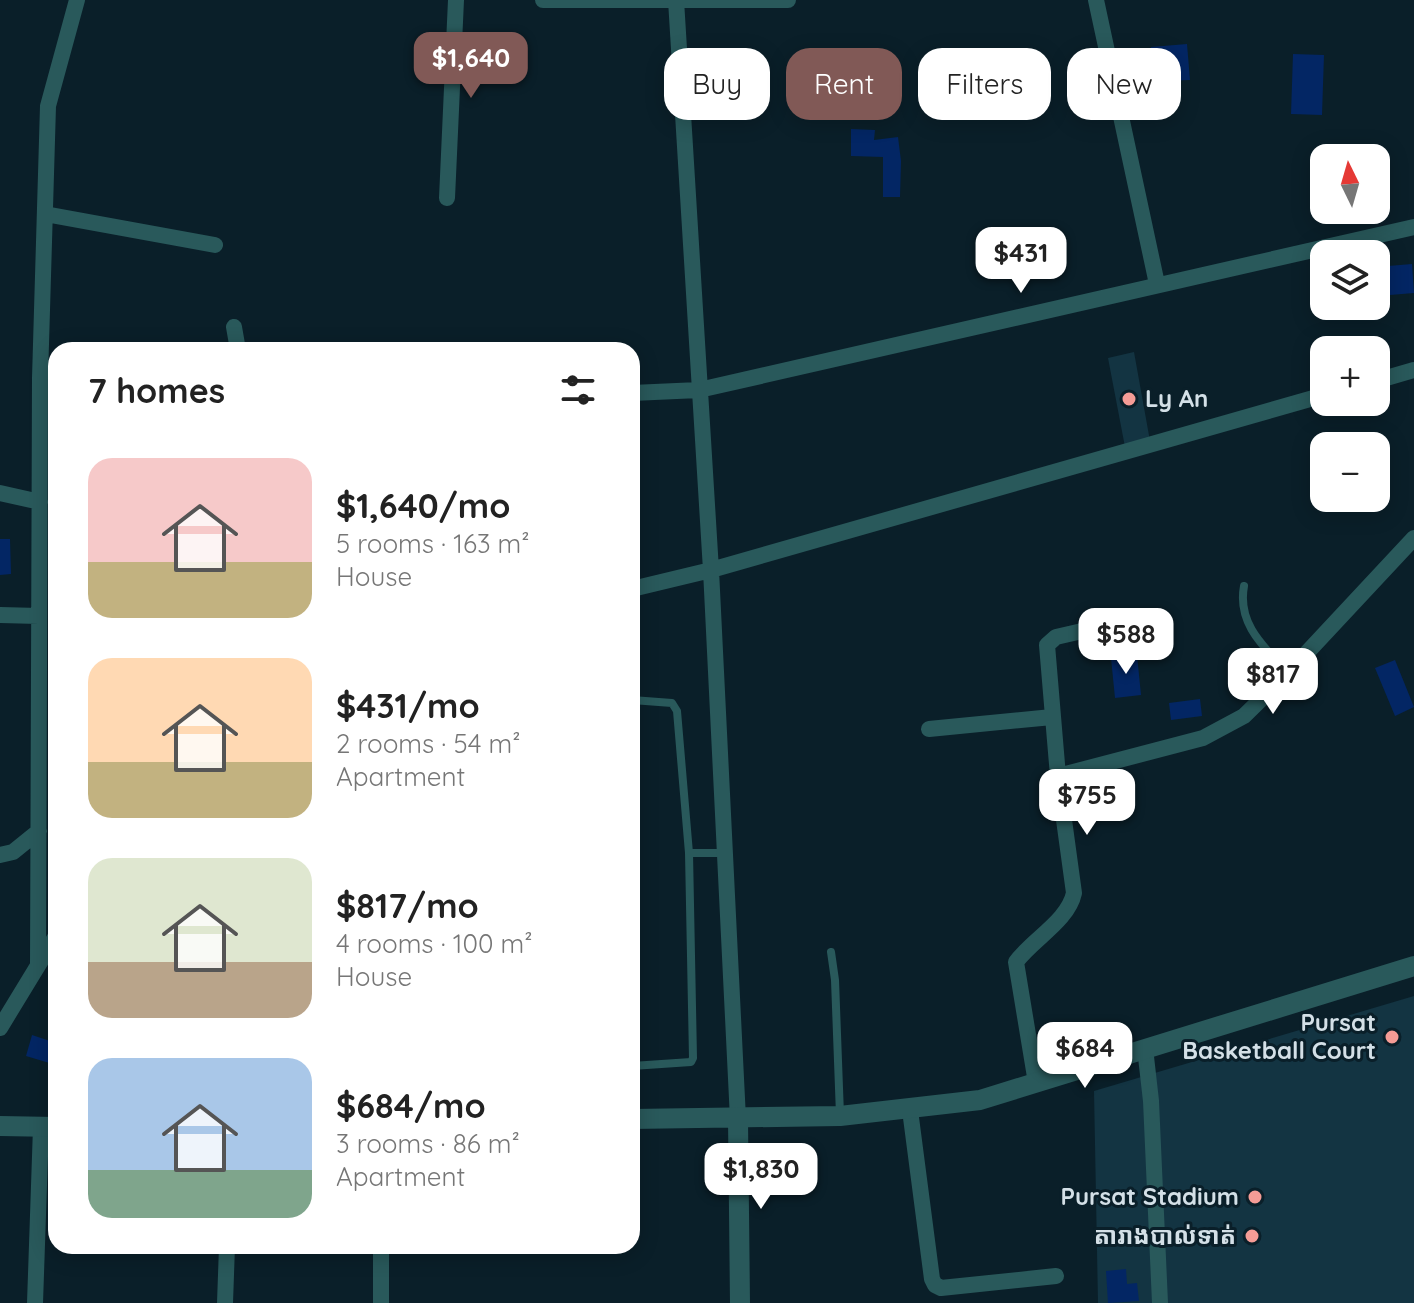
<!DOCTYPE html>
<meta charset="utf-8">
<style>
body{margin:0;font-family:Quicksand,"Noto Sans Khmer",sans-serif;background:#f6f6f6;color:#222;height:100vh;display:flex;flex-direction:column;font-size:30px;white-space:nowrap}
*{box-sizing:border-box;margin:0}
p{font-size:26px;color:#767676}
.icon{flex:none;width:44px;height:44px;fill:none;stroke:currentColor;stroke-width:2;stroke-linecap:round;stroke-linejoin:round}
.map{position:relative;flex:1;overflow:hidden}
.sheet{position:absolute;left:48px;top:342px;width:592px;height:912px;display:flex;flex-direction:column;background:#fff;border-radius:24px;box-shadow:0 4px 20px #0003}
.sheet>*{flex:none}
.guide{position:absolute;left:664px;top:48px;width:630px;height:72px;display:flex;gap:16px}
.needle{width:52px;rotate:355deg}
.controls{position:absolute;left:1310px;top:144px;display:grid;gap:16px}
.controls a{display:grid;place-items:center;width:80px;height:80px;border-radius:16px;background:#fff;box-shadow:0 4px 20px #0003;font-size:40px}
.price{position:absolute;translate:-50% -68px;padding:0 18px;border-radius:16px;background:#fff;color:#222;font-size:26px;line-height:52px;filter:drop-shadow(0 2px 4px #0008)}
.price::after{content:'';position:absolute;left:50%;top:48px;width:24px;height:18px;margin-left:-12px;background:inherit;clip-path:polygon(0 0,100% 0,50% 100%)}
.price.current{background:#815956;color:#fff}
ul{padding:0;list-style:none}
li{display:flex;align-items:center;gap:24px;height:200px;padding:0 40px}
li span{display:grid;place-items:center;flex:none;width:224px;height:160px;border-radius:24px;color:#555}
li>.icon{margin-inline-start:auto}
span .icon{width:96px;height:96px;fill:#fffc;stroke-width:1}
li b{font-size:34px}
h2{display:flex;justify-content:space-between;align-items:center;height:96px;padding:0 40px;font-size:34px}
.pill{padding:0 28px;border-radius:24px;background:#fff;box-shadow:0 4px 20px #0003;font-size:28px;line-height:72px}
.pill.current{background:#815956;color:#fff}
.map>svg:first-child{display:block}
.green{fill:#133442}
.building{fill:#032664}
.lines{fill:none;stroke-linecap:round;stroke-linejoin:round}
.service{stroke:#29595b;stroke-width:8}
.minor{stroke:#29595b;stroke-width:16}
.tertiary{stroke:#29595b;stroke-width:20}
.poi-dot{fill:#f59c96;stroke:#0a1f29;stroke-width:3}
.labels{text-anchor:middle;stroke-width:6;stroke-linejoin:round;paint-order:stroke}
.poi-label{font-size:24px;font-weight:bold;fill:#d4e0e7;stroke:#0a1f29;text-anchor:end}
</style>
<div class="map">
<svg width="1414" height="1303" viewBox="0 0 1414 1303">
<rect width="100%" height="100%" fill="#0a1f29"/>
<path class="green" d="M1134 352 1150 441 1125 447 1108 358Z
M1414 996V1303H1098L1094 1091Z"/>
<path class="building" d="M1187 44 1190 80 1162 81V70H1153L1151 47Z
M1293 54 1324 55 1322 115 1291 114Z
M1095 74V88H1081L1082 104H1069L1068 75Z
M960 90 961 112 942 113V91Z
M851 129 875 130 874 140 898 137 901 161 900 197H883V157L851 156Z
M1412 264 1414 293 1390 295 1388 266Z
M0 539H10L11 574 0 575Z
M1137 655 1141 695 1115 698 1111 658Z
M1395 660 1414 707 1395 716 1375 668Z
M1200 699 1202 716 1171 720 1169 703Z
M32 1035 56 1043V1065L26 1056Z
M1126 1269 1127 1284 1137 1283 1139 1301 1108 1303 1106 1271Z"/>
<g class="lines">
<path class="service" d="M1244 586C1237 624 1264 647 1288 673
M632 700 672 703 677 711 689 853 693 1058 691 1062 632 1066
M689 853H724
M831 952 835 980 840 1115"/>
<path class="minor" d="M543 0H788
M676 0 711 570 738 1119
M1096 0 1157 284
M447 198 456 0
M45 214 215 245
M234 327 238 350
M1376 381 1414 370
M632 393 699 390 1414 227
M0 493 40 502
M632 589 711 570 1324 395
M0 615 39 616
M929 729 1052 717
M1058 776 1203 738 1244 716 1288 673 1414 538
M0 855 13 852 39 831
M38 965 40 378 48 106 77 0
M0 1028 56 936
M1145 1048 1151 1101 1160 1303
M1036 1083 1016 962C1033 939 1068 921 1074 893L1058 776 1047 645 1056 637 1143 617
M910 1110 932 1279 935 1285 941 1288 1056 1276
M35 1303 41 1127
M225 1303 227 1246
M381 1303V1246"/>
<path class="tertiary" d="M632 1119 840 1116 980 1100 1414 966
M738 1119 740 1303
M0 1126 56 1127"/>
</g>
<g class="poi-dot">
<circle cx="1129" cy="399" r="8"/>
<circle cx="1392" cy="1037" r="8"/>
<circle cx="1255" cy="1197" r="8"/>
<circle cx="1252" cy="1236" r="8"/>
</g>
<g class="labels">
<g class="poi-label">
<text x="1145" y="407" text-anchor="start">Ly An</text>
<text x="1376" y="1031">Pursat<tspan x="1376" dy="28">Basketball Court</tspan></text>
<text x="1239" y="1205">Pursat Stadium</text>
<text x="1236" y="1244">តារាងបាល់ទាត់</text>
</g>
</g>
</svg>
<div class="controls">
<a><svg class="needle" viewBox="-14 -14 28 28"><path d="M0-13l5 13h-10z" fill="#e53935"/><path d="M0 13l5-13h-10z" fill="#767676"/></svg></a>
<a><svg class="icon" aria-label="layers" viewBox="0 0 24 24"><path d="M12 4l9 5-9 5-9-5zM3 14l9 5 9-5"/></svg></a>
<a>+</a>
<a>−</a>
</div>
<b class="price current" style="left:471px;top:100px">$1,640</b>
<b class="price" style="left:1021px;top:295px">$431</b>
<b class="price" style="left:1126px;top:676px">$588</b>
<b class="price" style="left:1273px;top:716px">$817</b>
<b class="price" style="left:1087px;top:837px">$755</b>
<b class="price" style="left:1085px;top:1090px">$684</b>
<b class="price" style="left:761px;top:1211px">$1,830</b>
<div class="guide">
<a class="pill">Buy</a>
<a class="pill current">Rent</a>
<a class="pill">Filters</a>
<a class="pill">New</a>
</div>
<section class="sheet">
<h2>7 homes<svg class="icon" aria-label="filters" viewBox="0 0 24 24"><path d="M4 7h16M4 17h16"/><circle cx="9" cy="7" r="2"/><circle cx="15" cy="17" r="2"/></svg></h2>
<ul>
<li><span style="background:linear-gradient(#f6c9c9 65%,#c2b280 0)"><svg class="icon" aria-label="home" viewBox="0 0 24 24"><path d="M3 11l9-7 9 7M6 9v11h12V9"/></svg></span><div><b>$1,640/mo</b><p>5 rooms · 163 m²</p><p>House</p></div></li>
<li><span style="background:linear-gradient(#ffd9b3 65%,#c2b280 0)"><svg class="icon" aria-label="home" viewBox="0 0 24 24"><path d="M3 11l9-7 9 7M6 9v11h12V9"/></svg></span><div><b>$431/mo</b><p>2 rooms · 54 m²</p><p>Apartment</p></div></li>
<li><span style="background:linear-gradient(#dfe7d0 65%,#b9a48a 0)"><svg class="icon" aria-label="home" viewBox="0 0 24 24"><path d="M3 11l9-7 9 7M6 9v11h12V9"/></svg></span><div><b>$817/mo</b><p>4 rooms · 100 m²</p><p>House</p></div></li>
<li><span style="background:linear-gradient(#a9c7e8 70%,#7fa58c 0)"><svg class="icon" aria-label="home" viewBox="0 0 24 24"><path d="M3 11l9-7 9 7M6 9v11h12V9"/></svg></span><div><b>$684/mo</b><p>3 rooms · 86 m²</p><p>Apartment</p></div></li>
</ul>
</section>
</div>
